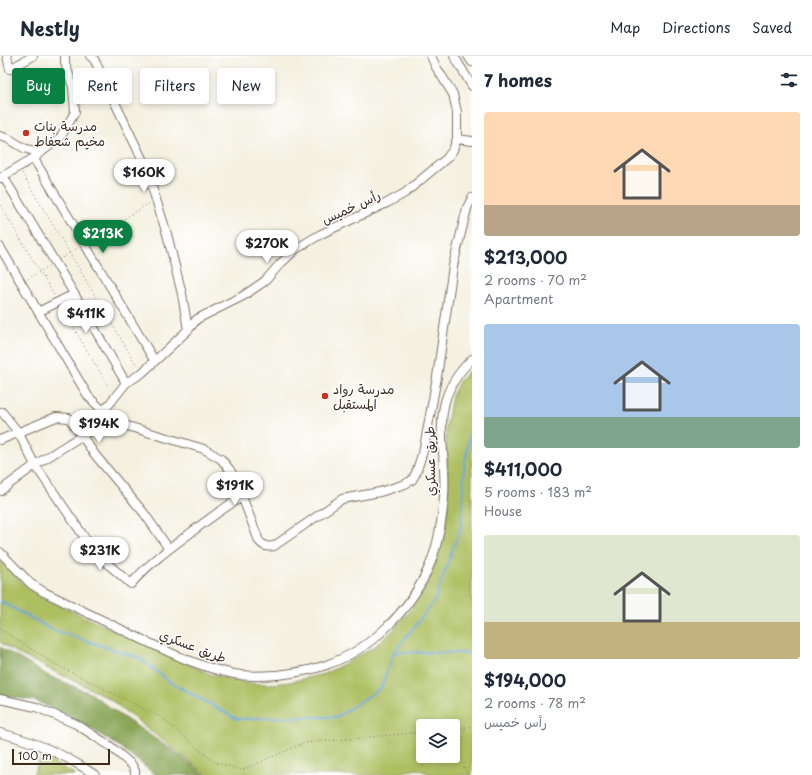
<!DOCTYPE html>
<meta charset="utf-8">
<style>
body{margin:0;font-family:"Playpen Sans","Playpen Sans Arabic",sans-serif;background:#f2f2f3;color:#1f2937;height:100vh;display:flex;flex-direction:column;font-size:15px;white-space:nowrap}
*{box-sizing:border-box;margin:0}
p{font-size:13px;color:#747a83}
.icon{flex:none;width:22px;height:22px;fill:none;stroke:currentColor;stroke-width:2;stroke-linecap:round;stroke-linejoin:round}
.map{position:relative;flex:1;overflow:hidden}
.side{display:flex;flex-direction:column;background:#fff;width:340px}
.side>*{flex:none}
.top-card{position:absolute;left:12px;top:12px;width:380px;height:36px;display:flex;gap:8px}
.buttons{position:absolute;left:416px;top:663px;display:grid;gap:8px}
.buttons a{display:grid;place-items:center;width:44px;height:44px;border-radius:4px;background:#fff;box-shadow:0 2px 6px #0003;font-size:20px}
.scale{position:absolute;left:12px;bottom:10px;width:98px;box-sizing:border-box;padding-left:4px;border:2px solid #3b2a1e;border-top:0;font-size:11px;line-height:14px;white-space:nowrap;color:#3b2a1e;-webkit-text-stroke:3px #fff;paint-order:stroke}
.price{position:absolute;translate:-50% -34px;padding:0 9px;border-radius:14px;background:#fff;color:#222;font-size:13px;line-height:26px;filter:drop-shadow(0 1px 2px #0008)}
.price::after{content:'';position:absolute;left:50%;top:24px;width:12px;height:9px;margin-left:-6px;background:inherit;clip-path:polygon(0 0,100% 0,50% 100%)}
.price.current{background:#0b8043;color:#fff}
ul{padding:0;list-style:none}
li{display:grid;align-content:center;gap:8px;height:212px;padding:0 12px}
li span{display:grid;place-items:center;height:124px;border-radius:4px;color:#555}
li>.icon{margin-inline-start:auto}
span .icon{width:72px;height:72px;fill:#fffc;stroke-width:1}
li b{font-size:17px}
h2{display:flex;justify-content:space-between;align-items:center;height:48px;padding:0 12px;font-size:17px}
.pill{padding:0 14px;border-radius:4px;background:#fff;box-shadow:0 2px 6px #0003;font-size:14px;line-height:36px}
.pill.current{background:#0b8043;color:#fff}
header{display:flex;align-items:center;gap:24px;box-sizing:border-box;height:56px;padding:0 20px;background:#fff;border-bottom:1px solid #e0e1e3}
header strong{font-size:19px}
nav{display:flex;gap:22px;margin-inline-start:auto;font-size:14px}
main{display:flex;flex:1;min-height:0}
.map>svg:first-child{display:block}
.green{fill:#aebf62;stroke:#747440;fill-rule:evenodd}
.forest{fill:#8aa658;stroke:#62683b}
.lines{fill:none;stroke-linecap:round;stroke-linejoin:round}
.stream{stroke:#68a6da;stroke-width:2}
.minor-casing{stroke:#7c7062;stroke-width:10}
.path{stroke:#7c7062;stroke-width:1;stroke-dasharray:1 3;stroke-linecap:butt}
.minor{stroke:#fff;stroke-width:8}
.poi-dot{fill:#c8321e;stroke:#fff;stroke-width:1.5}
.labels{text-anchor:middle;stroke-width:3;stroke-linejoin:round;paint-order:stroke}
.poi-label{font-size:13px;fill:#3b2a1e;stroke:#fff;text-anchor:start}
.street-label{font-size:13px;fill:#3b2a1e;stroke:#fff}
</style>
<header>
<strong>Nestly</strong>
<nav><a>Map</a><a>Directions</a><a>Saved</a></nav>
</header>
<main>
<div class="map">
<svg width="472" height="719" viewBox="0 0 472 719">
<rect width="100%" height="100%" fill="#fff"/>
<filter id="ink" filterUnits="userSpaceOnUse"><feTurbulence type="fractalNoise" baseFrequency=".025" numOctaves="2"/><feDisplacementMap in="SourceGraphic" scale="8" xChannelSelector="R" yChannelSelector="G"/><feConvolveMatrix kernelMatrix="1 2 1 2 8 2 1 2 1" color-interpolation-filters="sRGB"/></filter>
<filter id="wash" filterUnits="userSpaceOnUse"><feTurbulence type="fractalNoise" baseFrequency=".012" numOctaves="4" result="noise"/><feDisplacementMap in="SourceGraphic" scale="16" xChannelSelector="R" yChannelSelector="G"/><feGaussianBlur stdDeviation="0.9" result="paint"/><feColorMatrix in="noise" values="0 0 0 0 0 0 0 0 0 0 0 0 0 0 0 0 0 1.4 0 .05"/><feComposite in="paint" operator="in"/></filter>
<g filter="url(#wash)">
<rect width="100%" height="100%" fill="#f4f1e1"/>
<path class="green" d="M472 312V719H433L417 713 389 719H207L107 641 18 598 0 586V504L22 527 39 540 210 618 247 627 271 628 290 626 324 618 350 605 374 591 394 573 411 553 427 528 440 494 447 459 448 425 446 394V371L452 340 459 325ZM423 670H453V700H423Z
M41 700 76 719H33Z"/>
<path class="forest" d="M0 591 47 619 92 638 120 659 175 696 205 719H156L119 690 70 660 36 645 0 639Z"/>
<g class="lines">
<path class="stream" d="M0 545 53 574 139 602 171 627 237 663 286 661H337L381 632 394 596 434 546 461 470 464 414 472 363
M394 596 472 597"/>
</g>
</g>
<g filter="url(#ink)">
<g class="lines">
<g class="minor-casing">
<path id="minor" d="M7 0 10 13 33 0
M90 0 94 3 145 109 167 178 182 238 188 274
M454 0 472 30
M468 0 472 6
M0 80 9 83 24 92 40 97 60 82 75 56 73 31 65 7V0
M457 83 472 85
M34 103 154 304
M3 120 76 241
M0 122 37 100
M0 191 88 340 114 366 204 393 221 403 230 414 237 427 259 485C264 491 268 491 274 490L342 443 380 436 405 428 412 424 416 417 424 392 437 321 453 210 467 152 472 142
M38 256 68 241H76L126 327
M2 356 18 376 35 409 87 485 101 502 131 528C147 509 169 493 189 478 206 465 223 452 242 441
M103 356 126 327 142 317 188 274 197 263 243 240 265 225 279 209 296 193 321 178 387 147 405 137 447 102 453 94 457 83V56L453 38 436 11 431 0
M0 384 56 361 69 362 96 400 144 457 169 493
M0 435 35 409 110 362
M0 496 31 528 44 536C75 551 106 566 137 581 168 596 199 611 234 618 248 621 262 620 277 619 294 617 310 615 326 609 370 594 409 556 428 513 438 491 442 465 444 441 448 387 425 348 472 303
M0 643 36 651 76 668 110 690 125 703 132 709 135 715V719
M0 677C36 686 64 698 95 719"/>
</g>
<path class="path" d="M22 117 137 310
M0 149 54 239
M91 184 149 147
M62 202 78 192
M28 223 49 210
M62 252 108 330
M0 573 53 607 162 662 214 706 242 714 304 687 423 676
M465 672 461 705 468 719
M453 673 472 670"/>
<use href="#minor" class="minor"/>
</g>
</g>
<g class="poi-dot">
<circle cx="26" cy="77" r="4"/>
<circle cx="325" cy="340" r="4"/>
</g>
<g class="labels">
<g class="poi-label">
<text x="34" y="75">مدرسة بنات<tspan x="34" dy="15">مخيم شعفاط</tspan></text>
<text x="333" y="338">مدرسة رواد<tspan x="333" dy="15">المستقبل</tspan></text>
</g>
<g class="street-label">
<text transform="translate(351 151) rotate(-25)" y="5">رأس خميس</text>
<text transform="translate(430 405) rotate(-91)" y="5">طريق عسكري</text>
<text transform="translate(193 590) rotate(21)" y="5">طريق عسكري</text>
</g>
</g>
</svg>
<div class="buttons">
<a><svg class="icon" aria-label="layers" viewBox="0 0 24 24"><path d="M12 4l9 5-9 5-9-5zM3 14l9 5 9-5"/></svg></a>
</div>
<div class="scale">100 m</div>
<b class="price" style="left:144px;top:137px">$160K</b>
<b class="price current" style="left:103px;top:198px">$213K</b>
<b class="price" style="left:267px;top:208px">$270K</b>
<b class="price" style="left:86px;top:278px">$411K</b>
<b class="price" style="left:99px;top:388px">$194K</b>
<b class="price" style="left:235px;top:450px">$191K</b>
<b class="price" style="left:100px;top:515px">$231K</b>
<div class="top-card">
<a class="pill current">Buy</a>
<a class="pill">Rent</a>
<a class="pill">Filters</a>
<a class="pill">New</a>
</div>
</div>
<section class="side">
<h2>7 homes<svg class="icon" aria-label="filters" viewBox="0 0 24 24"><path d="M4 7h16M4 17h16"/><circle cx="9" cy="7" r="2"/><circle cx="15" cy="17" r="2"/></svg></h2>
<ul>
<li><span style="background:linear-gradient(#ffd9b3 75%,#b9a48a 0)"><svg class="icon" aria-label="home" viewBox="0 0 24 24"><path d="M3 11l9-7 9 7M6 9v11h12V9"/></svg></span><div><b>$213,000</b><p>2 rooms · 70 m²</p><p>Apartment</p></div></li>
<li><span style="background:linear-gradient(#a9c7e8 75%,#7fa58c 0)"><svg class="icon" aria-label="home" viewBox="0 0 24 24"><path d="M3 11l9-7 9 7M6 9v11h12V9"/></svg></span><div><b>$411,000</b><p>5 rooms · 183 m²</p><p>House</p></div></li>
<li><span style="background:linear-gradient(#dfe7d0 70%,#c2b280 0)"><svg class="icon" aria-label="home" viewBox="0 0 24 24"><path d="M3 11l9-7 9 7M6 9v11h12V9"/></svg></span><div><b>$194,000</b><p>2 rooms · 78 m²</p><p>رأس خميس</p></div></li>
</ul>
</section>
</main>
